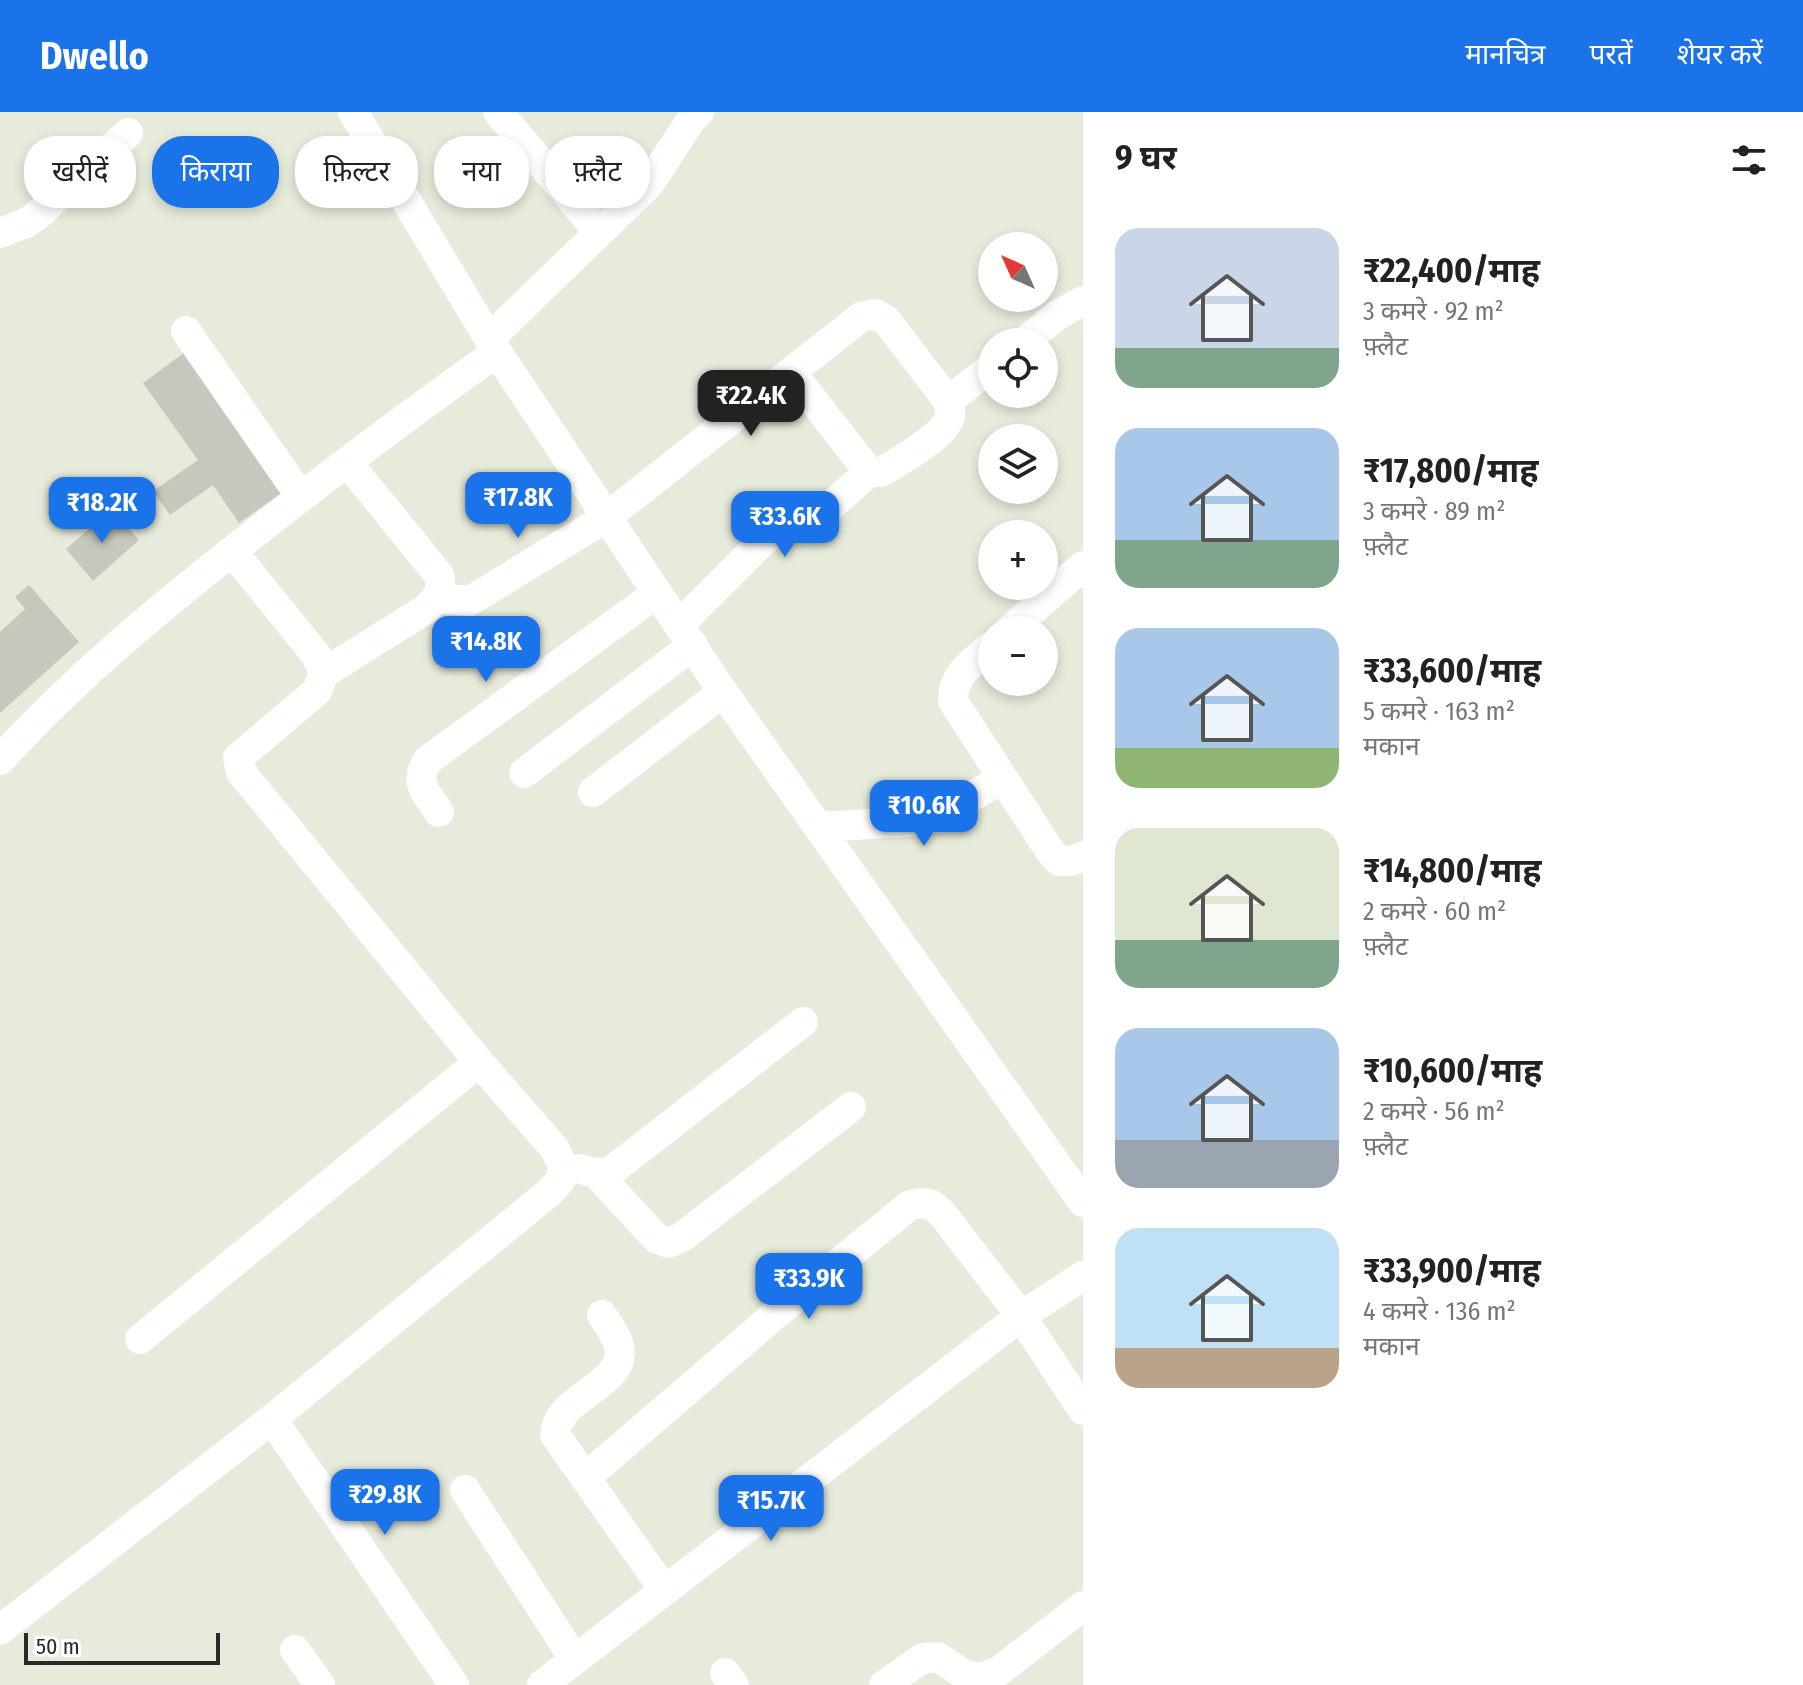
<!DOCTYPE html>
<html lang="hi">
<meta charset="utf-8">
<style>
body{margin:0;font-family:"Fira Sans Condensed","Noto Sans Devanagari",sans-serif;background:#f6f6f6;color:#222;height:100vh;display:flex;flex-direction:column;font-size:30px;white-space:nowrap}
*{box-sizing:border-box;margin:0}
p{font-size:26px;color:#767676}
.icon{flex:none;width:44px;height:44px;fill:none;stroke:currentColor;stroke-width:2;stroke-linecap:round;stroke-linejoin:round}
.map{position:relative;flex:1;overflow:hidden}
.drawer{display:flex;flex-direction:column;background:#fff;width:720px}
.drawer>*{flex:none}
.top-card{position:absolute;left:24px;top:24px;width:760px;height:72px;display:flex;gap:16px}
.needle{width:52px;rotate:315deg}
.fabs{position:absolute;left:978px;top:120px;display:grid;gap:16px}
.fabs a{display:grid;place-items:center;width:80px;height:80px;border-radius:50%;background:#fff;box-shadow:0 4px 12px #0003;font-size:40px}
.scale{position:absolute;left:24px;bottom:20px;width:196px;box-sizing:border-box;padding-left:8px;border:4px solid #292929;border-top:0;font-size:22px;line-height:28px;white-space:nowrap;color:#292929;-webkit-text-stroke:6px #fff;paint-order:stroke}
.price{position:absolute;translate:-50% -68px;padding:0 18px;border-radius:16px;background:#1a73e8;color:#fff;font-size:26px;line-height:52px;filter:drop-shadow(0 2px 4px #0008)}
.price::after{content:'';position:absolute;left:50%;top:48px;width:24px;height:18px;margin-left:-12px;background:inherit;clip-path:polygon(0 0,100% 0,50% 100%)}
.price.active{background:#222;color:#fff}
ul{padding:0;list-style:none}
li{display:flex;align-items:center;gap:24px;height:200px;padding:0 32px}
li span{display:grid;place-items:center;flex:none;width:224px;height:160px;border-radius:24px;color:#555}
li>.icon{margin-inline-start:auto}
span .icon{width:96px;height:96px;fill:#fffc;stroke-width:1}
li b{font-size:34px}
h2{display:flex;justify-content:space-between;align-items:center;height:96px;padding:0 32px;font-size:34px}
.pill{padding:0 28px;border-radius:32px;background:#fff;box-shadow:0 4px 12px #0003;font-size:28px;line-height:72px}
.pill.active{background:#1a73e8;color:#fff}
header{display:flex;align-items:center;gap:48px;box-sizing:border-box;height:112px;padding:0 40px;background:#1a73e8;color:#fff}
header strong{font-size:38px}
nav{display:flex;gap:44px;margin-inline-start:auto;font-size:28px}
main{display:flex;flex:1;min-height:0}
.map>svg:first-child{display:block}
.building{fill:#c5c9bd}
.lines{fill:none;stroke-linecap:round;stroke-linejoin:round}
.minor{stroke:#fff;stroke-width:30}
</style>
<header>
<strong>Dwello</strong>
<nav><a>मानचित्र</a><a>परतें</a><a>शेयर करें</a></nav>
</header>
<main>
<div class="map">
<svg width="1083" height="1573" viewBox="0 0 1083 1573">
<rect width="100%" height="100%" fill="#e7ebdb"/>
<path class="building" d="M185 240 284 379 239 411 213 373 170 403 153 379 198 348 143 271Z
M112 397 139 428 93 469 66 437Z
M29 473 79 530 0 601V520L25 497 15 485Z"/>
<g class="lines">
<path class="minor" d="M353 0 497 240 723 580 1083 1090
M498 0 599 120
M0 121 26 111 40 101 128 21
M186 219 301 385
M489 227 649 72 691 8 699 0
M1024 230 1059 202 1083 189
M948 289 992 255
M437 486 470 489 607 405 861 205 875 202 886 208 948 289C950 297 952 301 948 309 941 325 897 351 881 360H869L791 260
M679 513 766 426 831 394 869 360
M1010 518 1083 454
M992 534C972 551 953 561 953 589L1050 739 1059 749H1071L1083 744
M324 561 426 497C437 486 443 479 439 463L347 350
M0 648C80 560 174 484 268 411 343 352 419 295 497 240
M524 661 693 533
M593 680 723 580
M439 700C426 680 413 671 428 648L657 481
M818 715 924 709 937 705 1003 666
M580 1057 596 1061 610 1060 803 910
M596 1061 657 1127 669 1131 682 1125 851 995
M602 1203C609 1214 621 1229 620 1243 618 1274 555 1288 555 1323L665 1479
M140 1227 479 950
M272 1307 454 1573
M585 1366 777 1201 910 1093C927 1089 933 1091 944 1104L1021 1204 1083 1298
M465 1378 575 1548
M0 1518 272 1307 551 1079 562 1066V1052L555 1037 479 950 241 660 238 646 317 579 324 561 316 543 232 439
M295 1538 320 1573
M725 1561 734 1573
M542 1573 1021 1204 1083 1164
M884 1573 923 1546 938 1545 965 1563 981 1566 999 1559 1083 1494"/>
</g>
</svg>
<div class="fabs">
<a><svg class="needle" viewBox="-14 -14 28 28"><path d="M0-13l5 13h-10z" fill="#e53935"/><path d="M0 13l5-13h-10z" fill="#767676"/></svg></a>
<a><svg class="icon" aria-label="locate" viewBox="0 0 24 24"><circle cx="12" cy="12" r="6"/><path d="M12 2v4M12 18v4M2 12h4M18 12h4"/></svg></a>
<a><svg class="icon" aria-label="layers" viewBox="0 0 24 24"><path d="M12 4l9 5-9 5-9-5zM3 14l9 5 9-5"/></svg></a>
<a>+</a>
<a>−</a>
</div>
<div class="scale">50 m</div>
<b class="price active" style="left:751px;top:326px">₹22.4K</b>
<b class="price" style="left:518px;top:428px">₹17.8K</b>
<b class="price" style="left:102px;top:433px">₹18.2K</b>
<b class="price" style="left:785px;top:447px">₹33.6K</b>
<b class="price" style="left:486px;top:572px">₹14.8K</b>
<b class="price" style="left:924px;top:736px">₹10.6K</b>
<b class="price" style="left:809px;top:1209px">₹33.9K</b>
<b class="price" style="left:385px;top:1425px">₹29.8K</b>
<b class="price" style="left:771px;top:1431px">₹15.7K</b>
<div class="top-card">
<a class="pill">खरीदें</a>
<a class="pill active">किराया</a>
<a class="pill">फ़िल्टर</a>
<a class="pill">नया</a>
<a class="pill">फ़्लैट</a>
</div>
</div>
<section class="drawer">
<h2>9 घर<svg class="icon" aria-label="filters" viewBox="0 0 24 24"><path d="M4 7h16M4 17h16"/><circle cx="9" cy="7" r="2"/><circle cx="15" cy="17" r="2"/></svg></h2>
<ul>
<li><span style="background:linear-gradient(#c9d6e8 75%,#7fa58c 0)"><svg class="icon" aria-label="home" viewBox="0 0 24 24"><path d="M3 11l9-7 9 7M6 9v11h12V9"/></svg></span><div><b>₹22,400/माह</b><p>3 कमरे · 92 m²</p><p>फ़्लैट</p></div></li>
<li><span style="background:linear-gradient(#a9c7e8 70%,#7fa58c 0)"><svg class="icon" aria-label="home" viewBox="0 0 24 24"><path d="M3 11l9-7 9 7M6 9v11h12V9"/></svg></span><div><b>₹17,800/माह</b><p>3 कमरे · 89 m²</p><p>फ़्लैट</p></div></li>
<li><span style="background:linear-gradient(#a9c7e8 75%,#8fb573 0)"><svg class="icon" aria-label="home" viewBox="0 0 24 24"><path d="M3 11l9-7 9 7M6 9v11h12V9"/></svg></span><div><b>₹33,600/माह</b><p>5 कमरे · 163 m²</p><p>मकान</p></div></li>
<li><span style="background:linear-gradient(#dfe7d0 70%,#7fa58c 0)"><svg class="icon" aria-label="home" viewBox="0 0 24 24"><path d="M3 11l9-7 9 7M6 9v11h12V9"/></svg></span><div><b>₹14,800/माह</b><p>2 कमरे · 60 m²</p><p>फ़्लैट</p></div></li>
<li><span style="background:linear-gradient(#a9c7e8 70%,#9aa5b1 0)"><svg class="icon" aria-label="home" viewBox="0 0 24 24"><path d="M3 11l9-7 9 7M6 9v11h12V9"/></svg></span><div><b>₹10,600/माह</b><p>2 कमरे · 56 m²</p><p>फ़्लैट</p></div></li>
<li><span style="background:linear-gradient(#bfe0f5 75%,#b9a48a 0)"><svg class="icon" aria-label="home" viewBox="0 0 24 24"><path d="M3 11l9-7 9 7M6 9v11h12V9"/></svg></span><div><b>₹33,900/माह</b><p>4 कमरे · 136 m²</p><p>मकान</p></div></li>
</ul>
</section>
</main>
